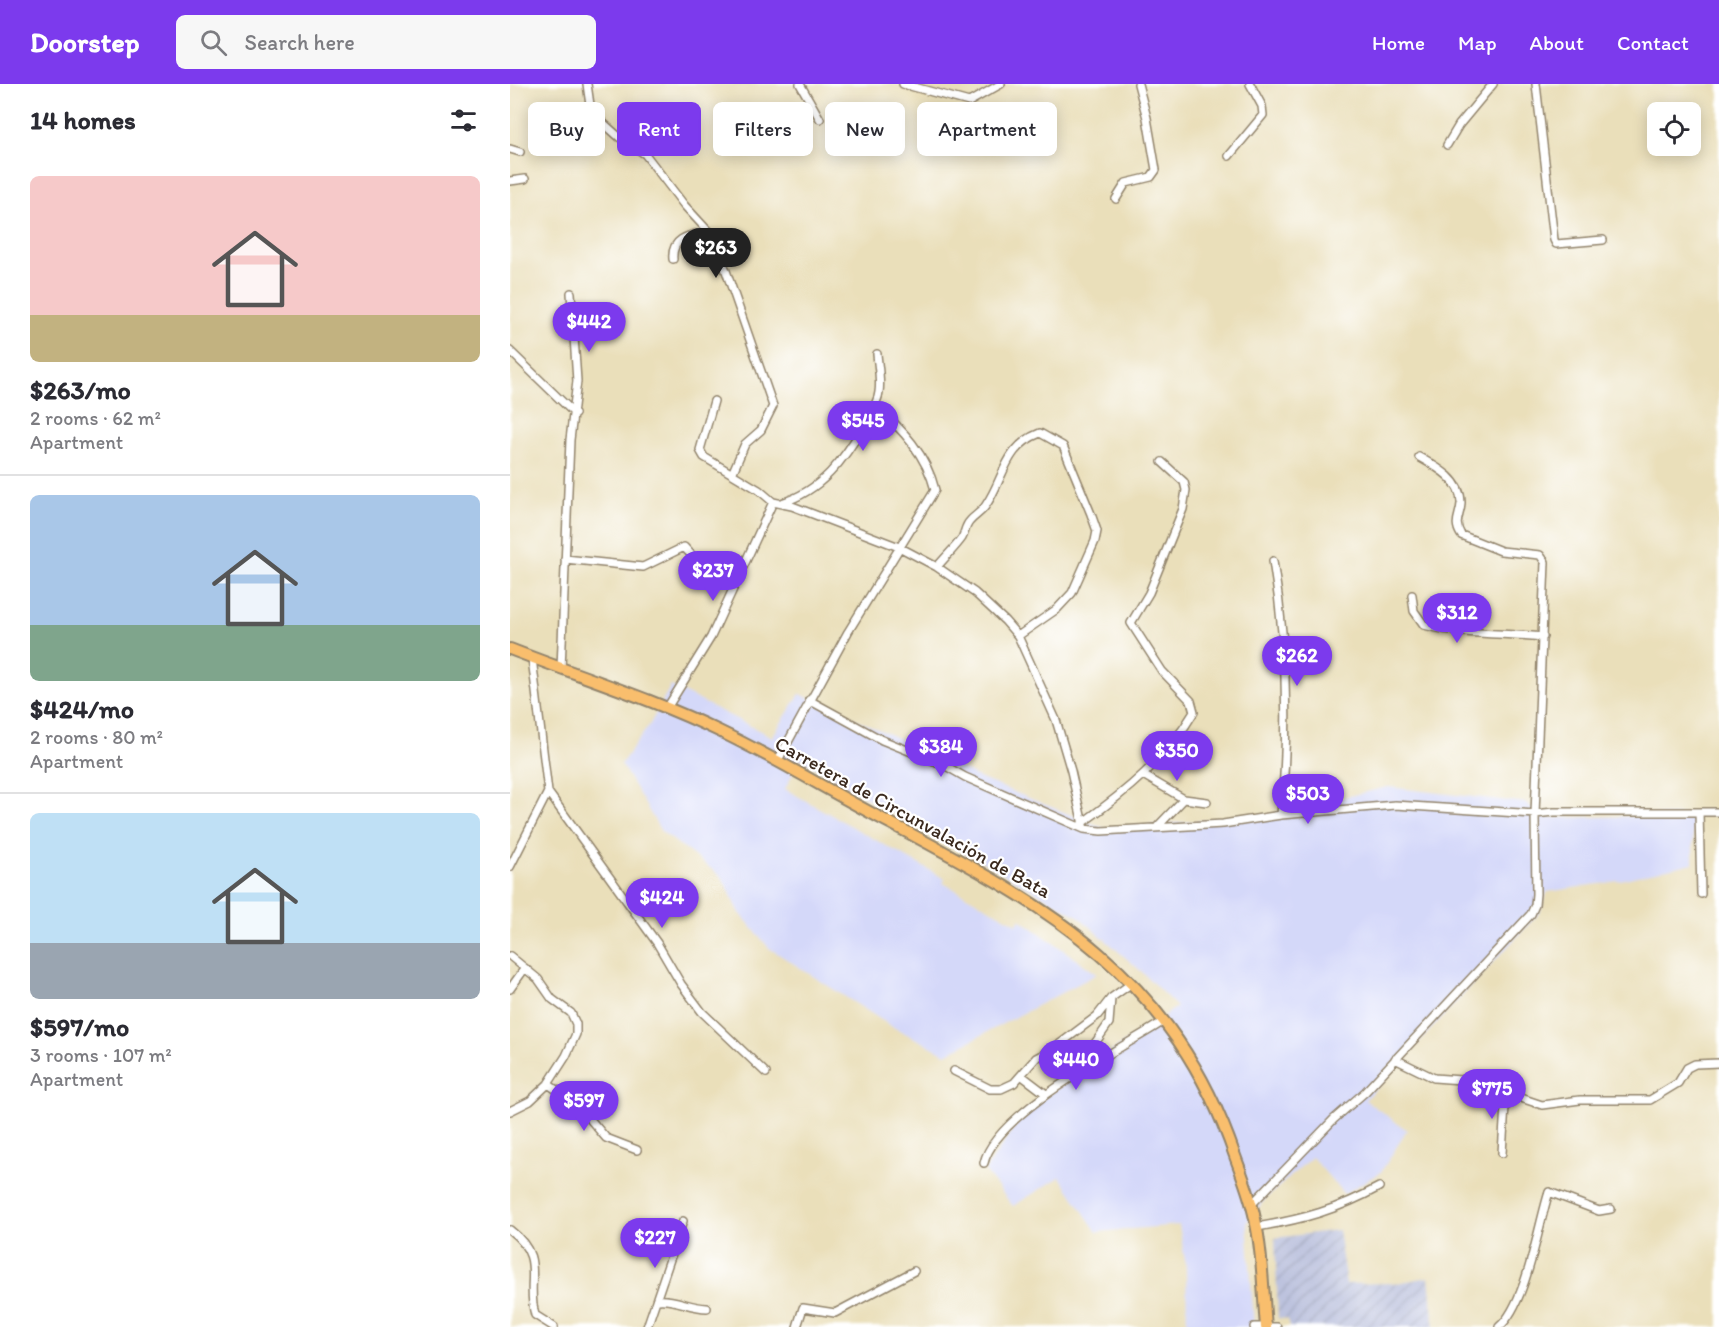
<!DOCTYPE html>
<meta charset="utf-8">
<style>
body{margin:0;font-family:Itim,sans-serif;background:#f7f7f7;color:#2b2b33;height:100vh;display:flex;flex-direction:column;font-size:22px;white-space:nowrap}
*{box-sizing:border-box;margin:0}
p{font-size:20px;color:#7c7c81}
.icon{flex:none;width:33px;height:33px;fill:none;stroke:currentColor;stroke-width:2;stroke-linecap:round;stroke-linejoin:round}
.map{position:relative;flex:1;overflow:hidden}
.sheet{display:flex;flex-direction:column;background:#fff;width:510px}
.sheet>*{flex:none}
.banner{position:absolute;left:18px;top:18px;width:570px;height:54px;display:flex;gap:12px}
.buttons{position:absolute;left:1137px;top:18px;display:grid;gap:12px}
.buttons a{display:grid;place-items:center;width:54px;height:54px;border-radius:9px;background:#fff;box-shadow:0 3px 15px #0003;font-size:30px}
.price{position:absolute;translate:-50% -51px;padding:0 14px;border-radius:21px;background:#7c3aed;color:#fff;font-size:20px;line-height:39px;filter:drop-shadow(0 2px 3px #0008)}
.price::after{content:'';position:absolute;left:50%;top:36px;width:18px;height:14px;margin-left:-9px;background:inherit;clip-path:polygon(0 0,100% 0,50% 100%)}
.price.on{background:#222;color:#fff}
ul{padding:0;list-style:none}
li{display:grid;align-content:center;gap:12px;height:318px;padding:0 30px}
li+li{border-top:2px solid #e1e1e2}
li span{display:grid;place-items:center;height:186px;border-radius:9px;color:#555}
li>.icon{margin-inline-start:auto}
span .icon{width:108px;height:108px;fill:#fffc;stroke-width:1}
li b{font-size:26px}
h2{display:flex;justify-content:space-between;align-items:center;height:72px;padding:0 30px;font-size:26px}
.tag{padding:0 21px;border-radius:9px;background:#fff;box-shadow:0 3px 15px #0003;font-size:21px;line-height:54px}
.tag.on{background:#7c3aed;color:#fff}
header{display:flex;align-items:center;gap:36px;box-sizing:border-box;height:84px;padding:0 30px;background:#7c3aed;color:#fff}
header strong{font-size:28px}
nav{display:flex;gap:33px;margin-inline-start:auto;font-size:21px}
.search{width:420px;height:54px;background:#f7f7f7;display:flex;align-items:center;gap:15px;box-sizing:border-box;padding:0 21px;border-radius:9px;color:#7c7c81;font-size:22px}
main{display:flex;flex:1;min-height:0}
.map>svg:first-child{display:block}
.built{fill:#d4d8f9}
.industrial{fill:url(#industrial-furrows)}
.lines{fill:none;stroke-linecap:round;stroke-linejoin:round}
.street-casing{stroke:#92846c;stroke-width:10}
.primary-casing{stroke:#92846c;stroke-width:14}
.street{stroke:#fff;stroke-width:7}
.primary{stroke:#f9be6d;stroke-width:10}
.labels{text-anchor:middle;stroke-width:4.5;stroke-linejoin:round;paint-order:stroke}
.street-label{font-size:20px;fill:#3b2a1e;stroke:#fff}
</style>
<header>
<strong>Doorstep</strong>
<div class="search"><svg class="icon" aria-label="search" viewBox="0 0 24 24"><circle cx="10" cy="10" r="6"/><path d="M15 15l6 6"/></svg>Search here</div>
<nav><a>Home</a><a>Map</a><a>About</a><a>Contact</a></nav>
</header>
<main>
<section class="sheet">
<h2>14 homes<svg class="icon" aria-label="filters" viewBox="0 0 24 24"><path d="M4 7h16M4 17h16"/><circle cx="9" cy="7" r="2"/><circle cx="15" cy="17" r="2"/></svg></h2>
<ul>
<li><span style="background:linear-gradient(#f6c9c9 75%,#c2b280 0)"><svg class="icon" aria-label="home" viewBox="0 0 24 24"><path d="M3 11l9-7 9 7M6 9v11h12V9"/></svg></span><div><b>$263/mo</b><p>2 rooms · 62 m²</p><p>Apartment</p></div></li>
<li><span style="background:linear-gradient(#a9c7e8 70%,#7fa58c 0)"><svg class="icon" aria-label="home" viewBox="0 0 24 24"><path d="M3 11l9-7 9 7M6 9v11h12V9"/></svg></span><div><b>$424/mo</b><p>2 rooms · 80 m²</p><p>Apartment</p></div></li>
<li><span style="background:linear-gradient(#bfe0f5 70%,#9aa5b1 0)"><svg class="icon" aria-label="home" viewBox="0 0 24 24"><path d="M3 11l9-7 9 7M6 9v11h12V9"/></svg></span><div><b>$597/mo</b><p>3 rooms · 107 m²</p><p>Apartment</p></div></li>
</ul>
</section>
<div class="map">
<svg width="1209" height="1243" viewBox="0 0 1209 1243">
<defs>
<pattern id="industrial-furrows" width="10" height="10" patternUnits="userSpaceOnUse" patternTransform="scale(1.5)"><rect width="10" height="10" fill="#bdc3de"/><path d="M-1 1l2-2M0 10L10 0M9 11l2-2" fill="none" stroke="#a3a8be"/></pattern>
</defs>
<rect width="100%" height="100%" fill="#fff"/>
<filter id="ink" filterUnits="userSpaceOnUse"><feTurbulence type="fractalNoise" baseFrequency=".0167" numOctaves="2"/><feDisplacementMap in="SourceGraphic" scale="12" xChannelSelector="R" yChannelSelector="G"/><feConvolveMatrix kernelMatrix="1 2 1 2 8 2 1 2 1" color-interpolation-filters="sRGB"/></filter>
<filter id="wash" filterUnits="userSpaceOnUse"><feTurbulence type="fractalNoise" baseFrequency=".008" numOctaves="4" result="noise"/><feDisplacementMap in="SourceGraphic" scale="24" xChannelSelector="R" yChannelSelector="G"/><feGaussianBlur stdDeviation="1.35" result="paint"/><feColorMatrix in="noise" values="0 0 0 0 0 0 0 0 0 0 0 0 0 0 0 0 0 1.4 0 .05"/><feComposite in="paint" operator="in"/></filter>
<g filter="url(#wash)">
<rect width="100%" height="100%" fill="#eadfba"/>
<path class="built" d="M161 602 262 653 290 610 434 675 471 695 596 745 759 731 878 703 1016 719 1034 734 1183 731V779L1102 798 1037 808 1030 828 855 1016 897 1046 871 1088 834 1110 802 1073 756 1114 737 1138 744 1243H677L676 1183 669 1141 587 1148 550 1093 503 1122 475 1087 517 1025 667 923 632 888 568 832 471 777 436 760 290 675 275 705 435 795 433 799 507 840 510 835 587 890 436 970 381 942 259 864 230 829 212 793 151 747 111 680 140 640Z"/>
<path class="industrial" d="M828 1146 836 1200 887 1199 919 1193 924 1243H779L777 1235 768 1234 765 1154Z"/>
</g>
<g filter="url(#ink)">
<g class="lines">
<g class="street-casing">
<path id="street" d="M77 0 81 28 109 53 135 70 174 121 198 147 215 184 263 322 251 346 235 360 222 390
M290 0 310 35
M393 0 459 18 491 0
M1026 0 1044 156 1046 160 1093 156
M937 61 949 41 983 0
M0 65 10 68
M719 72 753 31 752 22 740 0
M0 97 15 95
M606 115 616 99 641 93 646 86 637 34 628 0
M163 175C161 153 181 151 198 147
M0 267 65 330
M204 317 190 366 194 373 249 406 263 418 282 422 389 463 427 483 465 509 495 537 508 552 546 636 561 687 574 745
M271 419C311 407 334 376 354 341 359 331 368 320 369 308 371 296 368 282 367 270
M55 475 133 483 174 463 187 477 230 488
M763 477C777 560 779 647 771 731
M427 483C435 473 445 464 452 454 455 449 455 442 460 437 465 431 472 428 476 421 495 393 494 363 530 349L553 362 581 430 587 447 585 457 562 509 547 525 508 552
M902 511 904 527 914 541C952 551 994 549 1033 553
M51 585 60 356 67 297 61 209
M299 616 372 656 434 681 455 693 574 745 591 747 713 740 771 731 885 721 1025 730 1035 478 1030 471 991 467 951 451C943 438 950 433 951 420 952 396 927 383 909 373
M157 624 201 553 263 418
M267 678 338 548 425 406C416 370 393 346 365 321
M633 691 674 715 697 718
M38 708 147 859 171 900 192 928 256 989
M1189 728 1191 810
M572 739C616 708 657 674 684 628L681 617 652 587 621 539 639 509 673 425 676 406 674 398 652 378
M648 742 674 715
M0 783 38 708 22 574
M124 827 165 804
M0 872 28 895 42 915 61 929 66 940V950L56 972 38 1000 20 1017 0 1027
M0 905 15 884
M581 965 599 939 601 914
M885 975 924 994 951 996 967 993 979 996 1014 1015 1032 1021 1070 1016H1140L1168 999 1177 984 1185 980 1209 979
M444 987 480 1005H491L504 999 526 974 543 965 587 932 601 914 622 899
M511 991 536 1010
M38 1000 68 1021 96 1054 127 1066
M992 1069 995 1022 1000 1008
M474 1079C485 1029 609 966 654 937
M742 1120 824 1035 855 1008 1021 830 1025 821 1026 810 1025 730 1044 728H1209
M747 1143C794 1135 827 1126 869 1103
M0 1146C37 1175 15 1195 25 1231L44 1243
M148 1216C165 1214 179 1224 197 1224
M137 1243 173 1137
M287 1243 293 1224 325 1229 404 1187
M744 1243H767
M989 1243C1016 1221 1028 1142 1039 1108L1089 1127 1101 1125"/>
</g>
<g class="primary-casing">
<path id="primary" d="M0 565C69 592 141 614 209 647 268 675 324 710 382 740 541 824 663 892 725 1072 733 1094 742 1116 746 1140 753 1173 753 1209 756 1243"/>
</g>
<use href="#street" class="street"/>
<use href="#primary" class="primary"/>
</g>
</g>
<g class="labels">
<g class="street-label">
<text transform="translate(403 733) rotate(29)" y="7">Carretera de Circunvalación de Bata</text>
</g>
</g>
</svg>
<div class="buttons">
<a><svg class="icon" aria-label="locate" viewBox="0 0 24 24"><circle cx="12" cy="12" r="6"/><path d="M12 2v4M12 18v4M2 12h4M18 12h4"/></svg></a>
</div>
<b class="price on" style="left:206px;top:195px">$263</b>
<b class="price" style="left:79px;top:269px">$442</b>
<b class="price" style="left:353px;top:368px">$545</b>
<b class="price" style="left:203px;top:518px">$237</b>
<b class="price" style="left:947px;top:560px">$312</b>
<b class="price" style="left:787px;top:603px">$262</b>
<b class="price" style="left:431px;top:694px">$384</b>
<b class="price" style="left:667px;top:698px">$350</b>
<b class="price" style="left:798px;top:741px">$503</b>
<b class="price" style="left:152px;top:845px">$424</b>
<b class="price" style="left:566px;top:1007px">$440</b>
<b class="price" style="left:982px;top:1036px">$775</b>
<b class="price" style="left:74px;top:1048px">$597</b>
<b class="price" style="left:145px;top:1185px">$227</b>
<div class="banner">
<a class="tag">Buy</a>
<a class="tag on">Rent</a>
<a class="tag">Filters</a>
<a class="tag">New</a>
<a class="tag">Apartment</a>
</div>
</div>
</main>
